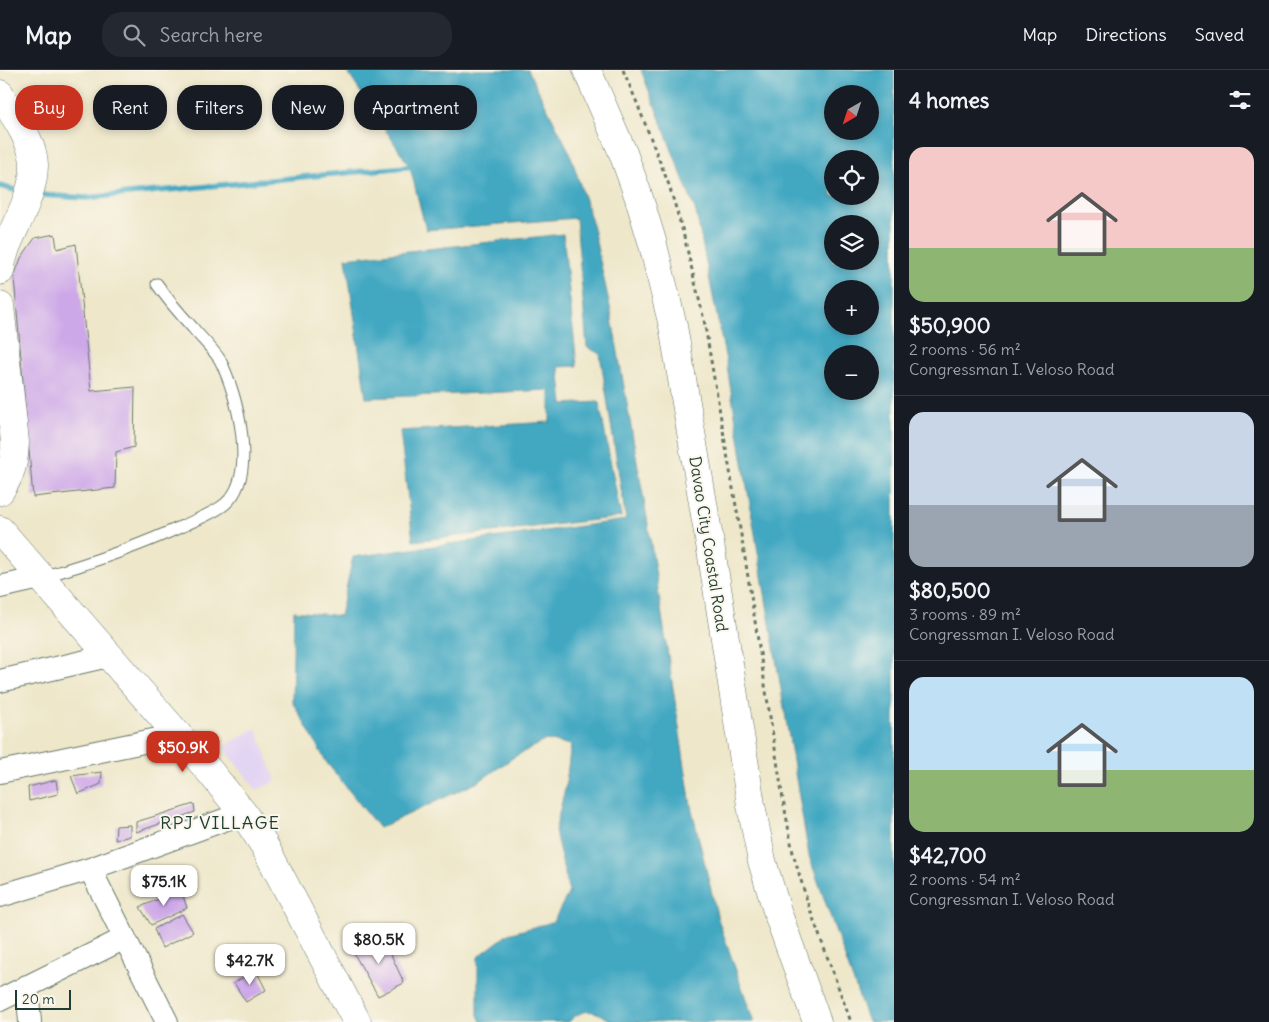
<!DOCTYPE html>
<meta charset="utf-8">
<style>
body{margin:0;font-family:Delius,sans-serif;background:#242831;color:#f1f3f6;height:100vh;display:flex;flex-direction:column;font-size:19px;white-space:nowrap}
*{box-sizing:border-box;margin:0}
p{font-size:16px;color:#9ea1a6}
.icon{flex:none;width:28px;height:28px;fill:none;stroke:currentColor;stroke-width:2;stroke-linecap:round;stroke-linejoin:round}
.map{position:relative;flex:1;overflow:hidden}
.sheet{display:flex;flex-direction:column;background:#171b24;width:375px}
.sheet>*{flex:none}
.banner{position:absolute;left:15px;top:15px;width:475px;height:45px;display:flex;gap:10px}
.needle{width:32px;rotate:219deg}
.controls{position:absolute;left:824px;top:15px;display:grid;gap:10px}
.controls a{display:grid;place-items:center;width:55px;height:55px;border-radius:50%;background:#171b24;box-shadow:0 2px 8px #0003;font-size:25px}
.scale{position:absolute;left:15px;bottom:12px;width:56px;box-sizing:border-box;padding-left:5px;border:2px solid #1f3d34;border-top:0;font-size:14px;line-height:18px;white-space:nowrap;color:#1f3d34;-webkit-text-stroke:4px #fbf7ec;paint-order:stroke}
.price{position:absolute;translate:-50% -42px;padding:0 11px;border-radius:10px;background:#fff;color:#222;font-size:16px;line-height:32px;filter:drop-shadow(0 1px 2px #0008)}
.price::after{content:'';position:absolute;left:50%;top:30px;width:15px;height:11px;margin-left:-8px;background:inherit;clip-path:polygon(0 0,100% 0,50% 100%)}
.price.current{background:#c8321e;color:#fff}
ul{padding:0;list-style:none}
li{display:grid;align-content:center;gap:10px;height:265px;padding:0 15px}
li+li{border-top:1px solid #363941}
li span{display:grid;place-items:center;height:155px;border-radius:15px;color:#555}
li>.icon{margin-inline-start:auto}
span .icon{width:90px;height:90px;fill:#fffc;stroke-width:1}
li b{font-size:21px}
h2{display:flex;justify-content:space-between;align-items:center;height:60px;padding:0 15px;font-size:21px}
.pill{padding:0 18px;border-radius:20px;background:#171b24;box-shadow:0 2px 8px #0003;font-size:18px;line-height:45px}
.pill.current{background:#c8321e;color:#fff}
header{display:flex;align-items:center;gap:30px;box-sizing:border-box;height:70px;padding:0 25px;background:#171b24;border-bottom:1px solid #363941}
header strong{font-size:24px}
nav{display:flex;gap:28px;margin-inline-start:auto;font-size:18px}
.search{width:350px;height:45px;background:#242831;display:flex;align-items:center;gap:12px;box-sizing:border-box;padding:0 18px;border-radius:20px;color:#9ea1a6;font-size:19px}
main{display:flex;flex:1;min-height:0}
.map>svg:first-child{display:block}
.built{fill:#e2d4f3}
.water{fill:#42a8c2;stroke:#30727b;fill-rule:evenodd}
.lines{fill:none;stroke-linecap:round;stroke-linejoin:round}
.stream{stroke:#42a8c2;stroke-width:5.5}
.building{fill:#cda8e8}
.service-casing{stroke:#677868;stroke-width:13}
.minor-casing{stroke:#677868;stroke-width:24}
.tertiary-casing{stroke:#677868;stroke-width:29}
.secondary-casing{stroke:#677868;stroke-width:29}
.primary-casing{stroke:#677868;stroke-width:29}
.path{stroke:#677868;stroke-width:3;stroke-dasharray:4 4;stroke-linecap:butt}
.service{stroke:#fff;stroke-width:11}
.minor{stroke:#fff;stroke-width:22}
.tertiary{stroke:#fff;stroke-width:28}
.secondary{stroke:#fff;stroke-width:28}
.primary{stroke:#fff;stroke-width:28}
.labels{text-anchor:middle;stroke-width:4;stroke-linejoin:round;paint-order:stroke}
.street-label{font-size:16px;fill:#1f3d34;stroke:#fbf7ec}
.neighbourhood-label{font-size:18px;letter-spacing:1px;fill:#1f3d34;stroke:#fbf7ec}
</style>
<header>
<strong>Map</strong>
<div class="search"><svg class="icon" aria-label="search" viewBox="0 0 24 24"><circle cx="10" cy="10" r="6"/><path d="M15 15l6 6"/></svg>Search here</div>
<nav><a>Map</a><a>Directions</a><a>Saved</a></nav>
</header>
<main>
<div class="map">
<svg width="894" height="952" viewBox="0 0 894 952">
<rect width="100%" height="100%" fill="#fbf7ec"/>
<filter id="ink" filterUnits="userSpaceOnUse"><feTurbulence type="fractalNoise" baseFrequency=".02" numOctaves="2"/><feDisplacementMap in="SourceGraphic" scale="10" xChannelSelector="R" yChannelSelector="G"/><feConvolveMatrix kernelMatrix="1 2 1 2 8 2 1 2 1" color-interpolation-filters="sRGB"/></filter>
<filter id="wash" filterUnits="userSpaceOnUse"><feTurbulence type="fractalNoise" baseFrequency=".0096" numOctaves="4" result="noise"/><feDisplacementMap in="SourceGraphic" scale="20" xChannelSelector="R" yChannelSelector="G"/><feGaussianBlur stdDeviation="1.12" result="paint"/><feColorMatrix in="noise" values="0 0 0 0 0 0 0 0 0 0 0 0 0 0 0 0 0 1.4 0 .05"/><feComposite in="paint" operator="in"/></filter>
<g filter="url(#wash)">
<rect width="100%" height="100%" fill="#eee7ca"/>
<path class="built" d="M256 658 276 711 257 720 223 677Z"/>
<path class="water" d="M346 0H528L570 83 591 149 610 237 647 448 691 736 718 849 754 952H612C597 940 583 936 569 952H481L478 945V887L508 864 553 852 569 822 555 761 565 719 571 675 546 670 514 687 478 712 379 758 327 693 292 631 294 541 340 546 353 487 626 450 600 284 587 277 576 148 426 160 410 97Z
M641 0H894V952H868L809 786 726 291 696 142ZM832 24H870V61H832ZM832 89H870V126H832ZM832 154H870V191H832ZM832 219H870V256H832ZM832 284H870V321H832Z
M563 164 577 296 559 297 563 334 599 332 621 447 413 471 400 361 550 352V320L366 328 346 188Z"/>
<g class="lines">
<path class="stream" d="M0 116 18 121
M42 125 86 128 416 96"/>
</g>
<g id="blocks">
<path class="building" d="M55 164 57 179 76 174 91 321 135 317 134 377 116 382 115 418 33 427 14 207 21 188 35 168Z
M102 702 101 714 78 724 71 706Z
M56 710 58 724 29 731 28 717Z
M194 734 195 742 136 762V752Z
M130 755V766L115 770 116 756Z
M181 820 187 838 151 855 140 837Z
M182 844 193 862 162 878 154 859Z
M382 865 404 913 378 926 352 880Z
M240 881 247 894 228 906 217 886Z
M256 900 266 920 246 932 234 913Z"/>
</g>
</g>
<g filter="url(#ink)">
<use href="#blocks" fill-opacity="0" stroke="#677868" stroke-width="1"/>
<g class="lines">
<g class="service-casing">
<path id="service" d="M42 507C91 493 139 476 185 455 198 449 214 443 225 434 259 406 237 323 220 290 213 279 201 268 193 258 180 244 168 230 157 214"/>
</g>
<g class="minor-casing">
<path id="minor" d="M0 517 40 508
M0 611 108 586
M0 702 177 665
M90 799 167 952
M0 826 90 799 243 743
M27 916 30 952
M0 930 125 868"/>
</g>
<g class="tertiary-casing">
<path id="tertiary" d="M0 24C12 42 35 74 34 96 34 109 29 125 24 137 15 160 4 175 0 201
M0 236 15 372C14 392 12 403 0 421"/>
</g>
<g class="secondary-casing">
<path id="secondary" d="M0 460 211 703 243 743 264 775 357 952"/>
</g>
<g class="primary-casing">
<path id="primary" d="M587 0 623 83 638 125 652 171 673 256 713 492 751 735 762 791 778 844 817 952"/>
</g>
<path class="path" d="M623 0 635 28 669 115 683 162 704 250 745 488 783 729 793 783 808 834 851 952"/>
<use href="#service" class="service"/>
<use href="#minor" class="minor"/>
<use href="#tertiary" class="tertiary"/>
<use href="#secondary" class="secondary"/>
<use href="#primary" class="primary"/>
</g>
</g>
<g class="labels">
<g class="street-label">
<text transform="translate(709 474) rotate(81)" y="6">Davao City Coastal Road</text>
</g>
<g class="neighbourhood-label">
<text x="220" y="759">RPJ VILLAGE</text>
</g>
</g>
</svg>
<div class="controls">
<a><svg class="needle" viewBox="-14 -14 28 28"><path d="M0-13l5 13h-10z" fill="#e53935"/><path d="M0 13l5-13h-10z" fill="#9ea1a6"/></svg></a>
<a><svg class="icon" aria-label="locate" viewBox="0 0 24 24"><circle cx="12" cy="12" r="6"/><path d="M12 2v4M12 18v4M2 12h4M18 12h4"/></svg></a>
<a><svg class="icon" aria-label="layers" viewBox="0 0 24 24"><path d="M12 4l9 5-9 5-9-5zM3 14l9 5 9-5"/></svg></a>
<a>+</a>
<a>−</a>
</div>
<div class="scale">20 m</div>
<b class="price current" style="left:183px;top:703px">$50.9K</b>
<b class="price" style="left:164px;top:837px">$75.1K</b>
<b class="price" style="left:379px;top:895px">$80.5K</b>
<b class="price" style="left:250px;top:916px">$42.7K</b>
<div class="banner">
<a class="pill current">Buy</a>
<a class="pill">Rent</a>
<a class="pill">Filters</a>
<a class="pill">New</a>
<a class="pill">Apartment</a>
</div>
</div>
<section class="sheet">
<h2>4 homes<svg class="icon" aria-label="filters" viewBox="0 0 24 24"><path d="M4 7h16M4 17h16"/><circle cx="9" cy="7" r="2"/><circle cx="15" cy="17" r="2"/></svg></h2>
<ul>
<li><span style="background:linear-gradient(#f6c9c9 65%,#8fb573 0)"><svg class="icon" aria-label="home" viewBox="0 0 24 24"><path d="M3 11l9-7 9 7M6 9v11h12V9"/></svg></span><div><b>$50,900</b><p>2 rooms · 56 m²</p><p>Congressman I. Veloso Road</p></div></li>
<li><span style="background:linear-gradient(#c9d6e8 60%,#9aa5b1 0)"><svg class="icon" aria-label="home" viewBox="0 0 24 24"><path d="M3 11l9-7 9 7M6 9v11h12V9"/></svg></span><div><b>$80,500</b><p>3 rooms · 89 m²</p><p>Congressman I. Veloso Road</p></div></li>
<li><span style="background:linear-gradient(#bfe0f5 60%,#8fb573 0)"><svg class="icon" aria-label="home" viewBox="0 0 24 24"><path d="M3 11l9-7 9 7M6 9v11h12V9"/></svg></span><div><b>$42,700</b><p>2 rooms · 54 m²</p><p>Congressman I. Veloso Road</p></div></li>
</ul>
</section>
</main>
